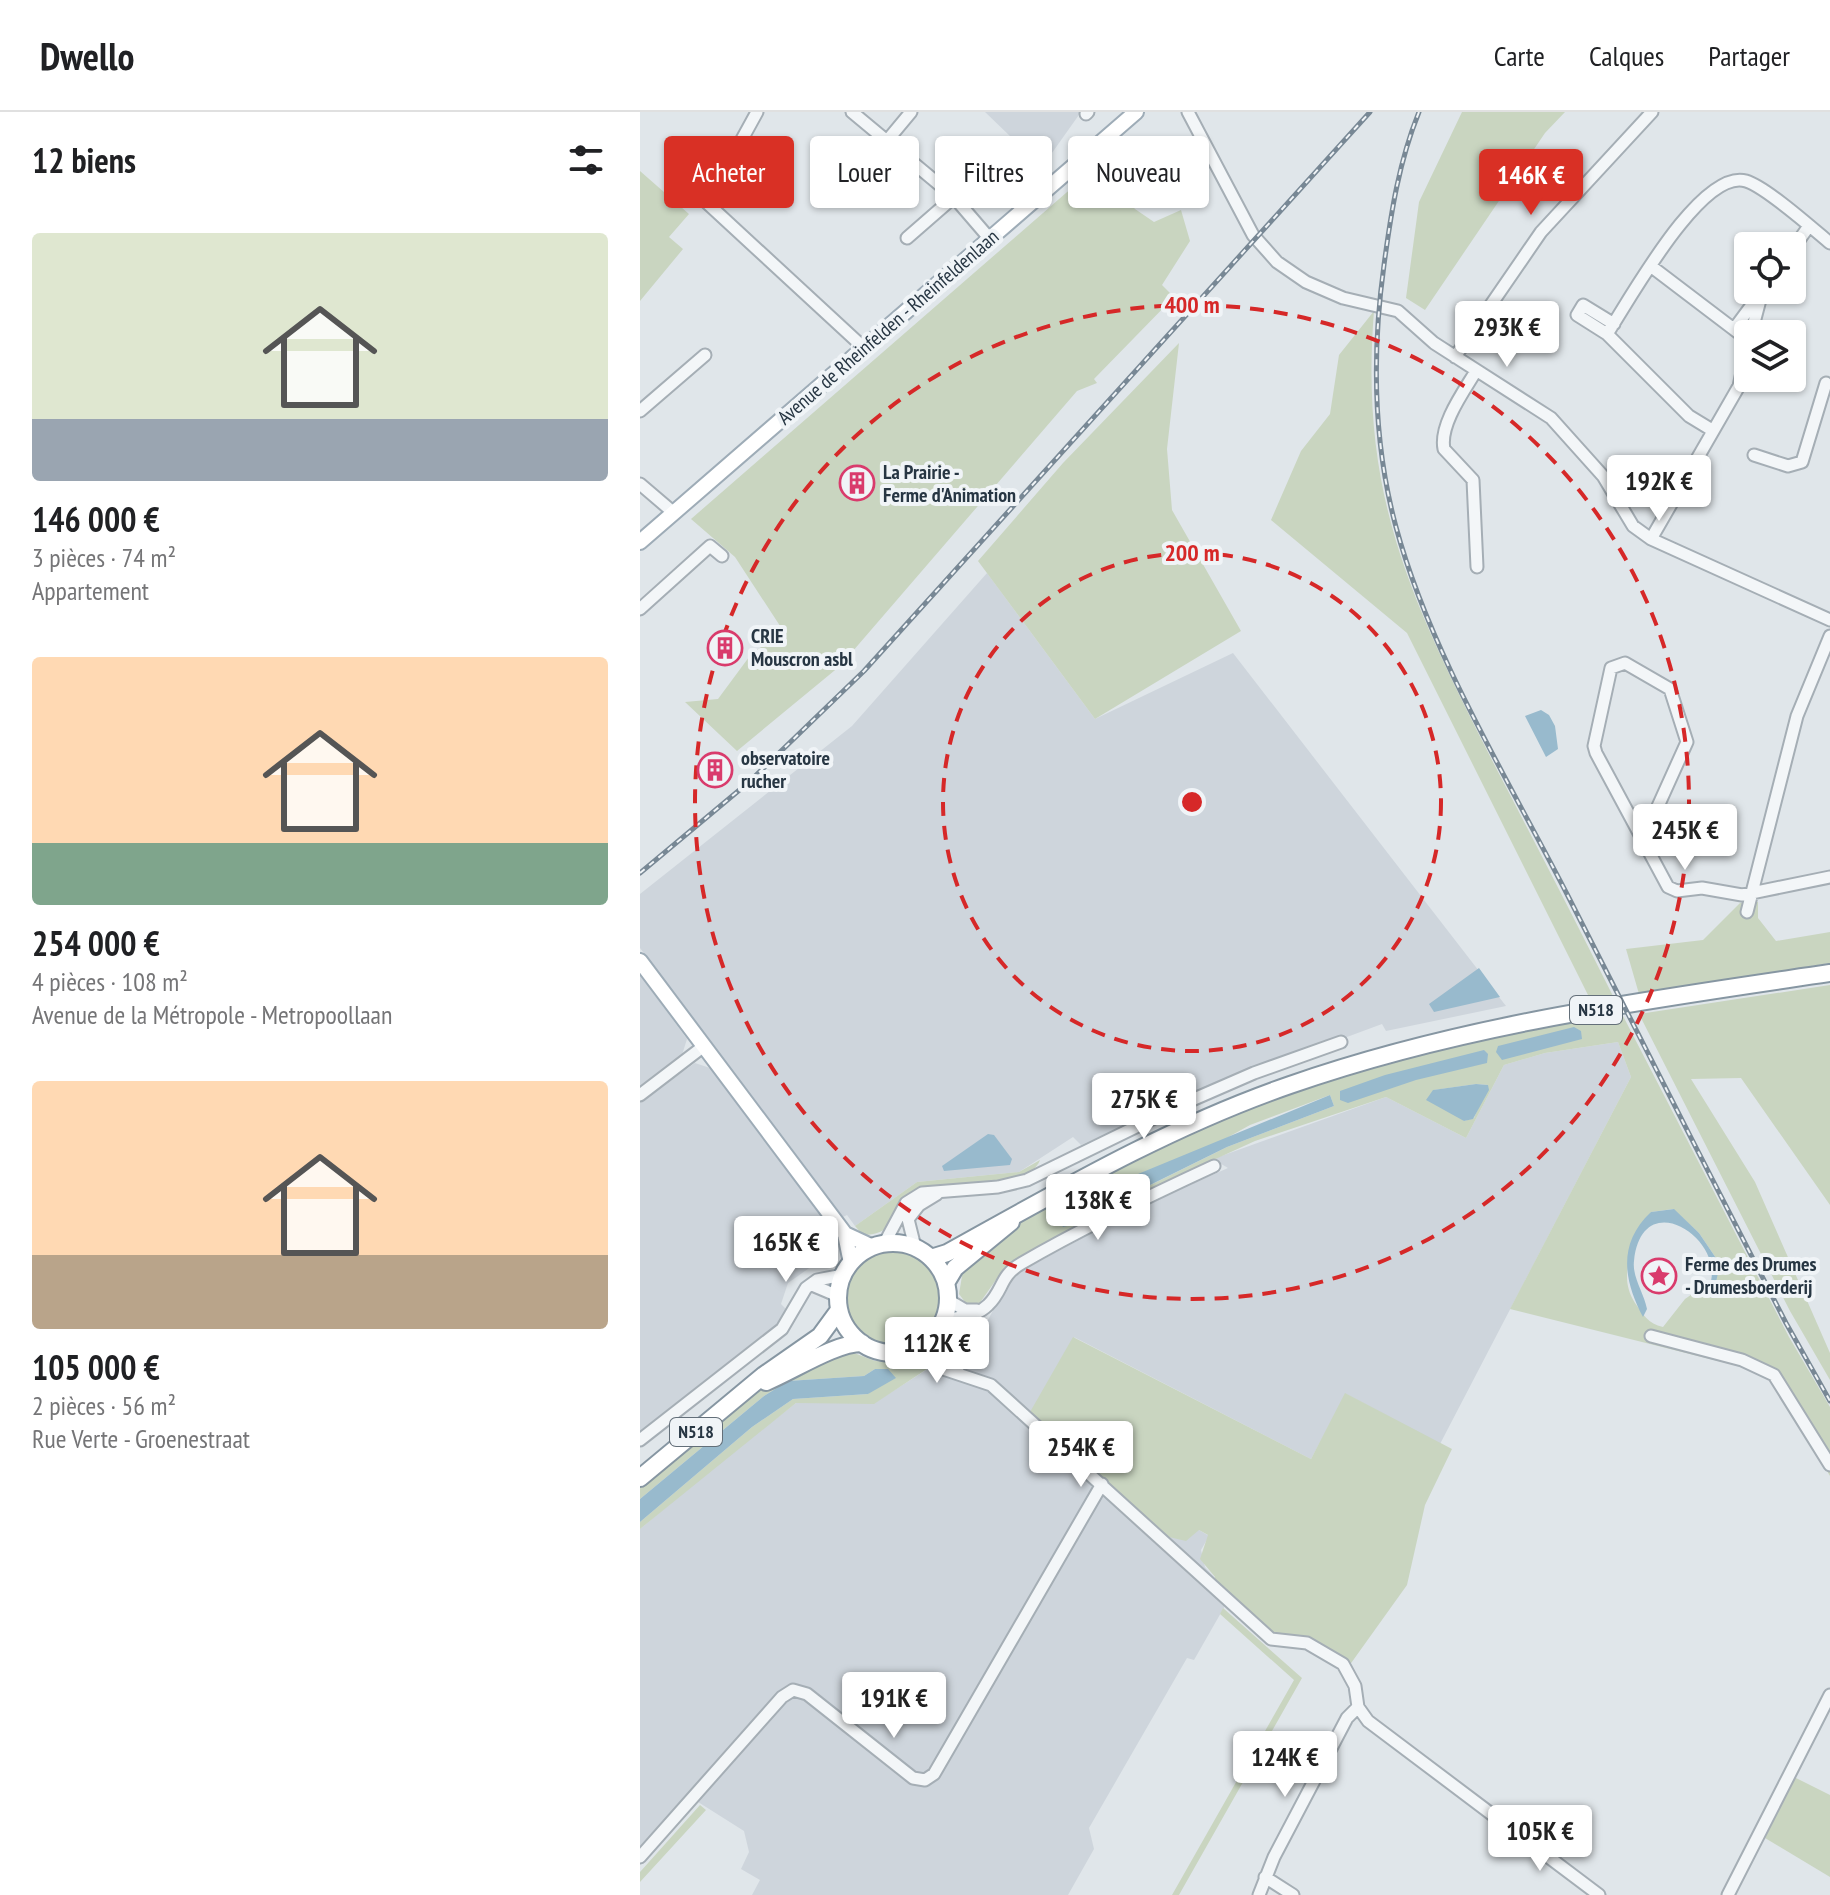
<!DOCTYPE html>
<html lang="fr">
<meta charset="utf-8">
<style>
body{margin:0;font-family:"PT Sans Narrow",sans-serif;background:#f6f6f6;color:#202124;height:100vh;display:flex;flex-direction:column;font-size:30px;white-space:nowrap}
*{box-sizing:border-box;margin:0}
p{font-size:26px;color:#757577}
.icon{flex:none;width:44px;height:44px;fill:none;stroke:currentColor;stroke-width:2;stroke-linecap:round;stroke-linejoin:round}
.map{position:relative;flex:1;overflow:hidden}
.sheet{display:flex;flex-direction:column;background:#fff;width:640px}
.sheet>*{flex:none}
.hud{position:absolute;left:24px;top:24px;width:760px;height:72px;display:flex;gap:16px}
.controls{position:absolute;left:1094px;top:120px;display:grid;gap:16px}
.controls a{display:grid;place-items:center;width:72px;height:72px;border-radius:8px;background:#fff;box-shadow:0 2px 6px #0004;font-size:40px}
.price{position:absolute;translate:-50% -68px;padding:0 18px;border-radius:8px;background:#fff;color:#222;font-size:26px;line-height:52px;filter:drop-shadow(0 2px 4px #0008)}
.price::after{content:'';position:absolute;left:50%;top:48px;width:24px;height:18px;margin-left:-12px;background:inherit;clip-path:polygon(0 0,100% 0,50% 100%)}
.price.selected{background:#d93025;color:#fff}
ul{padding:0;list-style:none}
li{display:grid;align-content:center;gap:16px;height:424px;padding:0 32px}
li span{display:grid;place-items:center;height:248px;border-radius:8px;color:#555}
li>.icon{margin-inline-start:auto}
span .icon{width:144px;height:144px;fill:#fffc;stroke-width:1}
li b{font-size:34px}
h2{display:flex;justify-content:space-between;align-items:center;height:96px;padding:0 32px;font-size:34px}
.pill{padding:0 28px;border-radius:8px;background:#fff;box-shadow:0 2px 6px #0004;font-size:28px;line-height:72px}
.pill.selected{background:#d93025;color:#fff}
header{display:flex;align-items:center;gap:48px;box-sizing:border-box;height:112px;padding:0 40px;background:#fff;border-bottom:2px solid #e0e0e0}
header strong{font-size:38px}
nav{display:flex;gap:44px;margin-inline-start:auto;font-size:28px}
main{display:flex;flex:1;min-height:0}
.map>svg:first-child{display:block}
.built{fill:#ced5dc}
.green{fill:#c9d5c0;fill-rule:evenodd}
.water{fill:#98bacd}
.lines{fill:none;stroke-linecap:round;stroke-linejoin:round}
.minor-casing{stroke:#a5aeb5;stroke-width:15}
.major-casing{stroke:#9eacb7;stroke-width:18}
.highway-casing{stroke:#8696a2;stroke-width:20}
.minor{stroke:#f3f6f8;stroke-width:11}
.major{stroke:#fff;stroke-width:14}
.highway{stroke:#fff;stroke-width:16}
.rail-casing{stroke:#788895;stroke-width:5}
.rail{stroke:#f0f4f7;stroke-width:2;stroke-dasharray:6;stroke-linecap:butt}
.ring{fill:none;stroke:#d62828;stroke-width:4;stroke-dasharray:14 10}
.labels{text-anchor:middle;stroke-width:8;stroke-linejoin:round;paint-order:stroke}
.shield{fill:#f0f4f7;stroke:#636f79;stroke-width:2}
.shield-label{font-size:18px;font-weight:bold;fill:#273643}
.street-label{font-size:20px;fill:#273643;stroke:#f0f4f7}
.poi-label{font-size:20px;font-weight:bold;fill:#273643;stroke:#f0f4f7;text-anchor:start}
.centre{fill:#d62828;stroke:#f0f4f7;stroke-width:4}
.ring-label{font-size:24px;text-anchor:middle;font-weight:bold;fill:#d62828;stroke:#f0f4f7;stroke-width:8;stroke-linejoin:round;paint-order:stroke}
</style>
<header>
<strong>Dwello</strong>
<nav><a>Carte</a><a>Calques</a><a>Partager</a></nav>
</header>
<main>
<section class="sheet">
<h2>12 biens<svg class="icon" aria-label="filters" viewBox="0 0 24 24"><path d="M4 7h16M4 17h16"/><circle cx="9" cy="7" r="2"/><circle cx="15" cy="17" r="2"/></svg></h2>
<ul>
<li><span style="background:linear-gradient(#dfe7d0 75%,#9aa5b1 0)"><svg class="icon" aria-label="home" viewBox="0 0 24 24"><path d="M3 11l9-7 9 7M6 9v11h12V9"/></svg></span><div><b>146 000 €</b><p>3 pièces · 74 m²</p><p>Appartement</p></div></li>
<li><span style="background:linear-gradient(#ffd9b3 75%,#7fa58c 0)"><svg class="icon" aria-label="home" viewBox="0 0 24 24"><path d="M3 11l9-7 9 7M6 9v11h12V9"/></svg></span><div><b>254 000 €</b><p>4 pièces · 108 m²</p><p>Avenue de la Métropole - Metropoollaan</p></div></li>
<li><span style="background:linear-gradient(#ffd9b3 70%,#b9a48a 0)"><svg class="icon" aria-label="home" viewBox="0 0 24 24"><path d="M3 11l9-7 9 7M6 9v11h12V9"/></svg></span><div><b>105 000 €</b><p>2 pièces · 56 m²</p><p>Rue Verte - Groenestraat</p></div></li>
</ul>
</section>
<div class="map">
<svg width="1190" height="1783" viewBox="0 0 1190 1783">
<rect width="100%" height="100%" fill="#e0e6ea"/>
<path class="built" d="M345 0H441L402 55Z
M347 461 455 607 593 541 866 894 746 919 742 912 569 976 441 1033 433 1025 379 1060 277 1070 215 1114 207 1103 203 1105 0 836V782L212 614Z
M0 863 47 927 42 943 0 975Z
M978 930 991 965 800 1332 706 1282 671 1347 434 1225 559 1418 569 1424 561 1438 565 1455 575 1466 586 1492 554 1548 547 1546 449 1716 454 1737 428 1783H112L120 1768 101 1757 109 1740 104 1719 47 1683 0 1734V1417L69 1359 156 1291H234L288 1257 348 1208 367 1171 387 1156 500 1095 588 1056 573 1047 746 985 826 1026 864 953 905 941Z
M55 951 70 956 189 1115 199 1135 148 1171 141 1192 148 1199 139 1214 0 1323V990Z"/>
<path class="green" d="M822 0H925L905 21 785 198 766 186 779 90Z
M457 54 495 97 514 110 541 98 550 129 522 173 534 185 454 267 457 271 437 279 200 554 97 639 45 590 78 587 112 541 144 520 95 445 51 407Z
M0 59 49 102 29 125 43 137 0 189Z
M734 199C719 386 773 492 855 654 895 731 935 808 974 886L950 887 767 521 631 408 661 339 690 302 699 243Z
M539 231 527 337 532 398 601 519 455 607 338 449 423 351Z
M1118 790V806L1136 829 1190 820V851L999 882 986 837 1063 828 1100 791Z
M1190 873V1093L1101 966 1051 967 1115 1070 1190 1241V1268L1150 1199 999 902Z
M982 902 1149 1225 1190 1295V1364L1137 1274 1122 1260 870 1197 991 965 978 930 905 941 864 953 826 1026 746 985 615 1029 477 1092 365 1155 339 1192 324 1194 325 1190 319 1182 322 1164 319 1160 382 1105 558 1016 663 975 814 932ZM836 972 848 973 834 1006 824 1009 794 978ZM690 983 694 994 587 1035 428 1114 610 1013ZM1033 1097 1059 1121 1080 1152 1075 1170 1071 1169 1045 1187 1023 1215C1008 1212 1003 1202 995 1191 975 1160 997 1129 1011 1100Z
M400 1048C389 1077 315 1074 287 1077 271 1093 247 1128 222 1122L215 1114 277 1070 379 1060Z
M206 1185a47 47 0 1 1 94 0a47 47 0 1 1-94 0Z
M433 1225 671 1347 705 1281 812 1337 785 1393 767 1473 709 1554 702 1547 635 1525 572 1471 575 1465 560 1447 568 1423 559 1418 546 1429 529 1425 390 1300Z
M201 1236 235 1249 284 1252 288 1248 293 1253 234 1292 156 1291 0 1417V1410L112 1315 153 1287 228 1282 248 1257H235L224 1264 148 1269 124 1284 0 1387V1373L126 1273Z
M583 1496 662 1566 539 1783H532L654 1568 580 1502Z
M1146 1661 1190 1683V1765L1125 1726 1143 1688 1135 1683Z
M60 1693 66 1698 0 1770V1760Z"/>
<path class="water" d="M901 598 909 603 915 614 918 637 906 645 885 604Z
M839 856 860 885 794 900 789 892Z
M934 915 941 919 942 927 862 948 856 940 858 934Z
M844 938 848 942 847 951 776 968 708 991 700 988V979L745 963Z
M836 972 848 973 849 978 833 1007 824 1009 786 988 793 978Z
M690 983 694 994 587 1035 427 1114 423 1115 418 1107 498 1062Z
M348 1022 354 1023 372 1047 370 1053 304 1059 302 1054Z
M1034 1097 1059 1121 1080 1152 1076 1170 1071 1169C1081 1124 1002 1074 994 1149 992 1165 1004 1181 1007 1197L1003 1205C984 1169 977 1132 1011 1100Z
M235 1257H248L256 1266 228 1282 153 1287 112 1315 0 1410V1387L124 1284 148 1269 224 1264Z"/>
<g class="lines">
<g class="minor-casing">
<path id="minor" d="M117 0 67 91 223 235
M212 0 313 84 350 127
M548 0 613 123 637 150 666 170 703 186 758 199 794 231 911 306 963 364 993 414 1011 427 1190 508
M446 2 448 0
M205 66 246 30 271 0
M267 126 353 51
M1152 138 1169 114
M1012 155 1108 228
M1094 217 1123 178
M967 222 937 203 943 193 974 212
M1111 222 1121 184
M815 245 901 120 1012 0
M836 259C824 279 799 313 804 337L833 368 837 455
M0 299 65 243
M1072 318 1049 304 967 222C989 189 1061 56 1106 69 1126 75 1172 116 1190 131
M1114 343 1148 354 1162 350 1186 271
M0 372 34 401
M1011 427 1099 274 1108 233
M0 497 70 434 82 444
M998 719 1010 712 1047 630 1030 577 985 551 971 556 954 634 956 641 1028 775 1037 779 1062 776 1102 783 1190 765
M1107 800 1157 604 1190 524
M0 983 64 934
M244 1132 266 1091 282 1081 358 1075 387 1068 545 991 614 961 701 930
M275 1135 268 1107 279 1093 297 1082
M172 1173 198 1184
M308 1188 325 1198H337
M303 1210C319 1203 335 1206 348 1193 364 1178 359 1164 382 1151 444 1115 509 1084 574 1054
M295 1222 303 1244 318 1259
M1011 1224 1102 1248 1134 1263 1190 1353
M273 1238 306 1258 351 1273 631 1527 667 1531 703 1552 715 1574 718 1595 728 1609 959 1783
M0 1328 142 1217 166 1176 177 1168 203 1163
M0 1745 142 1585 153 1578 167 1582 273 1666 285 1668 294 1662 462 1372
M625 1765 653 1783
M619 1783 634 1745 707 1606 718 1595
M1088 1783 1190 1583"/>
</g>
<g class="major-casing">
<path id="major" d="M0 430 496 0
M0 849 205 1122 211 1151
M205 1122 233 1135"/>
</g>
<g class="highway-casing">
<path id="highway" d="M198 1186a55 55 0 1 1 110 0a55 55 0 1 1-110 0Z
M291 1146 307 1141C419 1079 528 1015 650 973 824 912 1008 888 1190 861
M306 1171 315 1156 371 1110
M126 1270C153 1259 195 1231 222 1231
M0 1366 124 1263 180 1224 199 1198"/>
</g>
<use href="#minor" class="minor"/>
<use href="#major" class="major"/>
<use href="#highway" class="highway"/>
<g class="rail-casing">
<path id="rail" d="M779 0C759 49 751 101 744 153 732 240 733 330 756 415 790 541 868 667 928 784 1000 926 1073 1069 1146 1211L1190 1289
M0 761 109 670 224 559 730 0"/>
</g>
<use href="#rail" class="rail"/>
</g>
<g class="ring">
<circle cx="552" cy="690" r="249"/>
<circle cx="552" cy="690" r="497"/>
</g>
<defs>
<g id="building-ring" transform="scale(1.8)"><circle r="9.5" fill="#f0f4f7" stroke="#d93b6c" stroke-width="1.5"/><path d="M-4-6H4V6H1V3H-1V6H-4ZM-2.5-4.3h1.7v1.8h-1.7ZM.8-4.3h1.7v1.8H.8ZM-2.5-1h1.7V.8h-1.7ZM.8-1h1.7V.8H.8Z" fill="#d93b6c"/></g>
<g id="sight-ring" transform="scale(1.8)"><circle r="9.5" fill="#f0f4f7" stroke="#d93b6c" stroke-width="1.5"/><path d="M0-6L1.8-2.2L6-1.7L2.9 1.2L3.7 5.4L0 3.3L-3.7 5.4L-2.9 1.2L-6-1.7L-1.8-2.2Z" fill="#d93b6c"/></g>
</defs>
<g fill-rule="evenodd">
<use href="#building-ring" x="217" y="371"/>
<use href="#building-ring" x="85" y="536"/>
<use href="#building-ring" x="75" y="658"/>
<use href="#sight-ring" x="1019" y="1164"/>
</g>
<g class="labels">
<g class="shield">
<rect x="930" y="884" width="52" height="28" rx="6"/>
<rect x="30" y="1306" width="52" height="28" rx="6"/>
</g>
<g class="shield-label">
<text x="956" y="904">N518</text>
<text x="56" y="1326">N518</text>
</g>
<g class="street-label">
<text transform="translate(248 215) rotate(-41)" y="7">Avenue de Rheinfelden - Rheinfeldenlaan</text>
</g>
<g class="poi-label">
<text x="243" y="367">La Prairie -<tspan x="243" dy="23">Ferme d'Animation</tspan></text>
<text x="111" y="531">CRIE<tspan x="111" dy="23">Mouscron asbl</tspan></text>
<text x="101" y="653">observatoire<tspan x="101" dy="23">rucher</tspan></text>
<text x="1045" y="1159">Ferme des Drumes<tspan x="1045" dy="23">- Drumesboerderij</tspan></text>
</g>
</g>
<circle cx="552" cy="690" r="12" class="centre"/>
<g class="ring-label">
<text x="552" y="201">400 m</text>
<text x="552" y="449">200 m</text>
</g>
</svg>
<div class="controls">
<a><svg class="icon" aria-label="locate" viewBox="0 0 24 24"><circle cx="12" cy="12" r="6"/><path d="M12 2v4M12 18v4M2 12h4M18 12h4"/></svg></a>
<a><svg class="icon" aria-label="layers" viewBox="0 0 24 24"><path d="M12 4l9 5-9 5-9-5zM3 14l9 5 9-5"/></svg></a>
</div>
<b class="price selected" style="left:891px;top:105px">146K €</b>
<b class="price" style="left:867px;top:257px">293K €</b>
<b class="price" style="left:1019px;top:411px">192K €</b>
<b class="price" style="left:1045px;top:760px">245K €</b>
<b class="price" style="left:504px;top:1029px">275K €</b>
<b class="price" style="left:458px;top:1130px">138K €</b>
<b class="price" style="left:146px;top:1172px">165K €</b>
<b class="price" style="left:297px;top:1273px">112K €</b>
<b class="price" style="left:441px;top:1377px">254K €</b>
<b class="price" style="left:254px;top:1628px">191K €</b>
<b class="price" style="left:645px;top:1687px">124K €</b>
<b class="price" style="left:900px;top:1761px">105K €</b>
<div class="hud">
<a class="pill selected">Acheter</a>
<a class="pill">Louer</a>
<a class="pill">Filtres</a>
<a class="pill">Nouveau</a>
</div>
</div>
</main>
